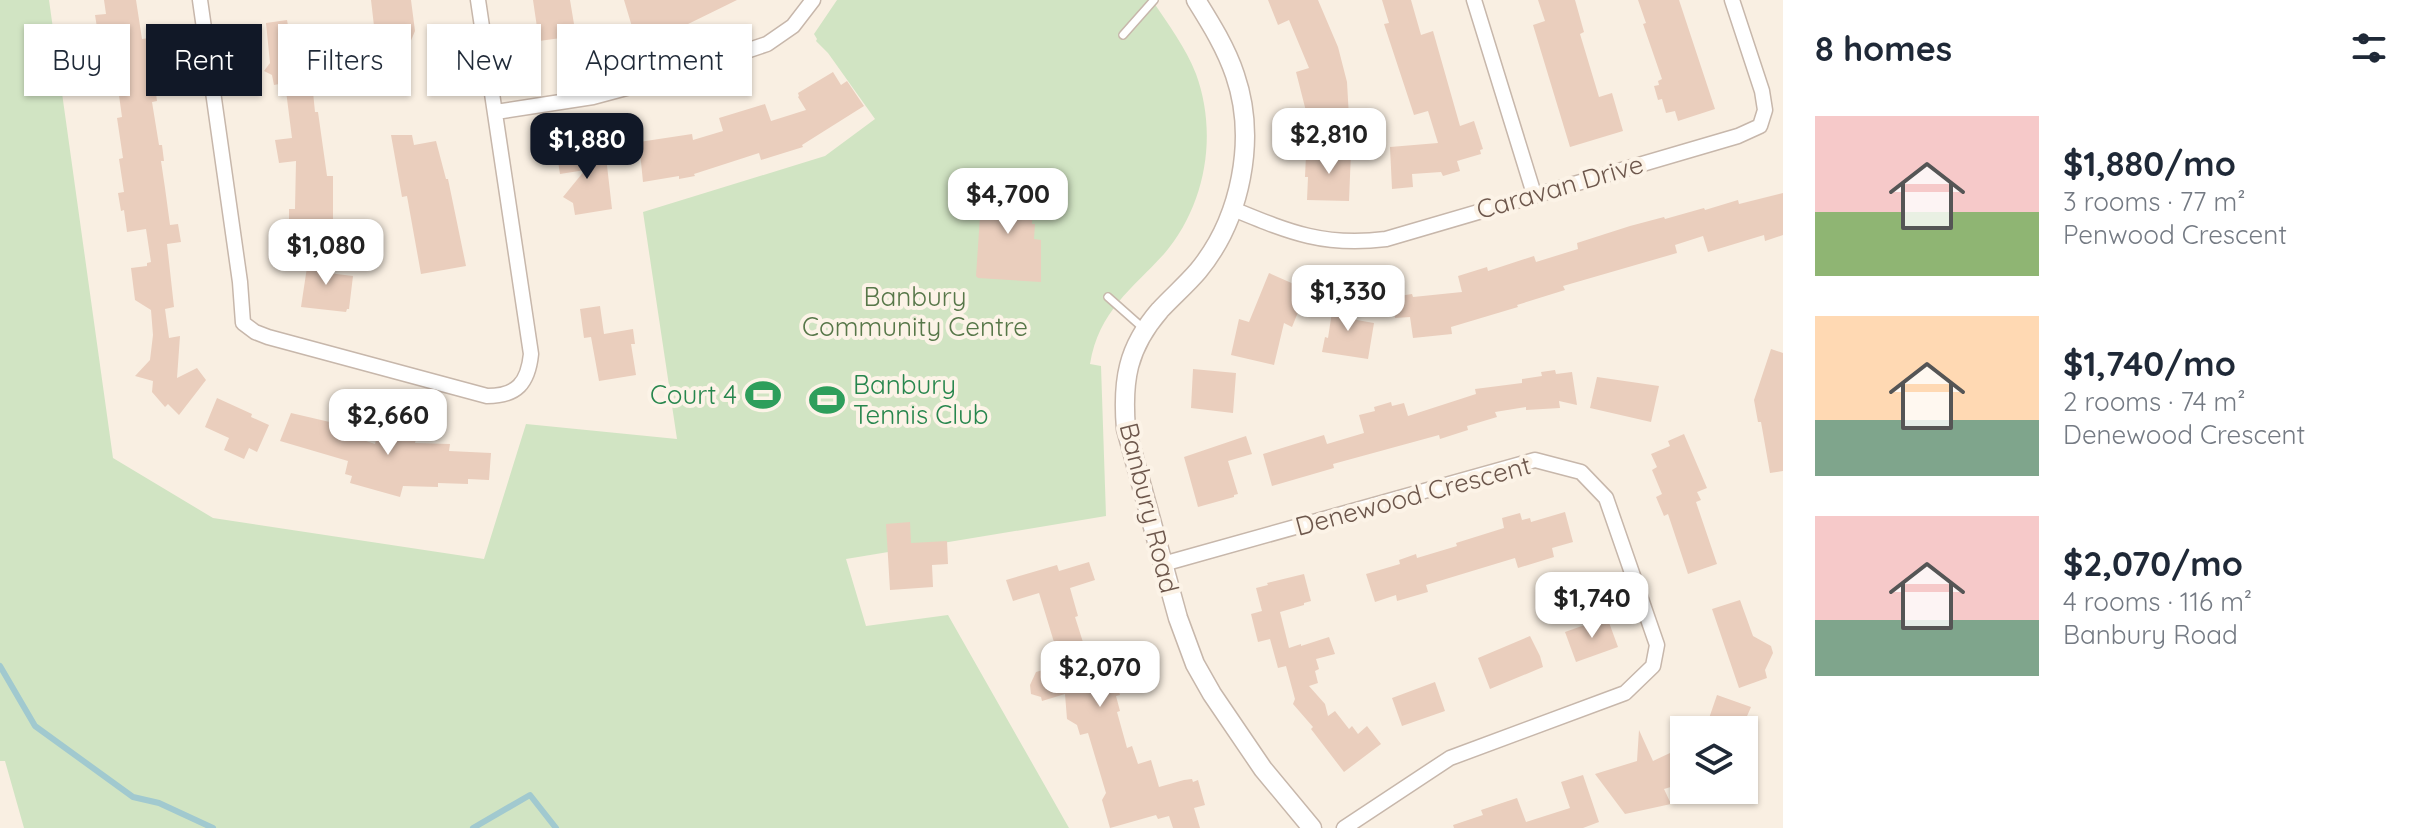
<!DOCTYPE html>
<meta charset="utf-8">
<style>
body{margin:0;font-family:Quicksand,sans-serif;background:#f2f2f3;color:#1f2937;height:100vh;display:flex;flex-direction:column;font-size:30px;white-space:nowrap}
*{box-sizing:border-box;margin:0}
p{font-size:26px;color:#747a83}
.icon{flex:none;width:44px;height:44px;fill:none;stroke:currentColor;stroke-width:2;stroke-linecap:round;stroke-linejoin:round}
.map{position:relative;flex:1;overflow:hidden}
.side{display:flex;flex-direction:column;background:#fff;width:640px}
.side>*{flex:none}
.banner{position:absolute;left:24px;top:24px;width:760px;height:72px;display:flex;gap:16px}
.fabs{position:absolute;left:1670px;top:716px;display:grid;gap:16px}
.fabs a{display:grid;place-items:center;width:88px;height:88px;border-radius:0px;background:#fff;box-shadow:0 2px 6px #0004;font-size:40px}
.price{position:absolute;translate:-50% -68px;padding:0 18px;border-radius:16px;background:#fff;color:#222;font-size:26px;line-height:52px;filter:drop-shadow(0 2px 4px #0008)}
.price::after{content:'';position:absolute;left:50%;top:48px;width:24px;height:18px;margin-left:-12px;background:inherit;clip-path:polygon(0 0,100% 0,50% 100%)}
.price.selected{background:#111827;color:#fff}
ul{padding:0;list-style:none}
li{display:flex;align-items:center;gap:24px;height:200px;padding:0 32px}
li span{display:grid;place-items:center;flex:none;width:224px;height:160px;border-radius:0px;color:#555}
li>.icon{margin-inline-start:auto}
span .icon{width:96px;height:96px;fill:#fffc;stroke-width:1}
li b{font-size:34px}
h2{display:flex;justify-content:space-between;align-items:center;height:96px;padding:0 32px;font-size:34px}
.chip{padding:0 28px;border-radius:0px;background:#fff;box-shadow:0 2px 6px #0004;font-size:28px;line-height:72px}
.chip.selected{background:#111827;color:#fff}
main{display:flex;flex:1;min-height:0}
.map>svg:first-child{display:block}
.green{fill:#d1e4c3}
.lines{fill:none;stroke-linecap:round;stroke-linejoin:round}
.stream{stroke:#a1c9cf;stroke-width:6}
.building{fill:#eacebd}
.service-casing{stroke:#c7b7ab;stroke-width:10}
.minor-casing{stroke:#c7b7ab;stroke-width:17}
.tertiary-casing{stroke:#c7b7ab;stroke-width:21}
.service{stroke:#fff;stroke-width:7}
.minor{stroke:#fff;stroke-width:14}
.tertiary{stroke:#fff;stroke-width:18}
.labels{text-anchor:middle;stroke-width:8;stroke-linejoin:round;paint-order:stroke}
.street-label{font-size:26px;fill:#6d574c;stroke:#fcf3e7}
.park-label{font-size:26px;fill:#577749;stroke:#fcf3e7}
.leisure-label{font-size:26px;fill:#27864d;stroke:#fcf3e7;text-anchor:start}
</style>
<main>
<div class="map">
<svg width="1783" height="828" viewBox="0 0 1783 828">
<rect width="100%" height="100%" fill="#f9efe2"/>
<path class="green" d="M0 0H49L113 458 213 518 484 559 526 424 677 439 643 212 825 156 875 119 828 53 816 41 817 39 814 34 837 0H1152C1168 24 1186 48 1196 74 1218 134 1206 205 1164 254 1131 290 1099 311 1090 364L1101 366 1106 516 846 559 866 626 948 615 1069 828H24L5 761H0Z"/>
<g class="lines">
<path class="stream" d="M0 666 35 726 133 797 159 803 213 828
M473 828 530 795 556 828"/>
</g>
<path class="building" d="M104 0H136L142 39 149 38 157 101 152 102 159 145H162L164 161H161L165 188 170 225 178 224 181 242 167 244 174 307 165 309 169 338 180 336 177 378 197 368 206 380 179 415 168 404 165 407 152 392 153 381 135 376 150 360 153 335 151 310 135 300 131 268 147 266V263L151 262 146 229 127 232 124 210 121 211 118 193 124 192 119 159 123 158 117 118 122 117 114 59 106 60 102 33 98 34 95 15 106 14Z
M371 0H411L415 31 410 43 380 48 374 26Z
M533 0H570L576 36 539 41Z
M624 0H737L684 26 636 40Z
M1268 0H1318L1338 47 1347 82 1350 135 1305 149 1304 123H1309L1296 72 1309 68 1289 20 1278 25Z
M1382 0H1411L1421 35 1433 31 1460 126 1474 121 1483 149 1480 150 1481 154 1457 161 1460 171 1443 176 1441 172 1412 174 1413 187 1392 189 1390 147 1438 143 1428 111 1414 115 1384 24 1389 23Z
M1538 0H1575L1584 32 1580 34 1599 97 1612 93 1623 131 1570 147 1533 25 1545 21Z
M1638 0H1679L1715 109 1678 121 1675 111 1666 113 1662 99 1658 100 1654 86 1659 85 1658 81 1662 79 1643 24 1646 23Z
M287 20 289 31 310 28 317 61 310 62 315 112H318L327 176H333V229L289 228V209H295L296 161 279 163 275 140 292 138 285 83 274 85 272 75 264 71 270 63 266 23Z
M833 72 841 85 847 81 864 106 802 145 803 147 761 160 759 153 694 174 695 176 679 179V176L643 182 639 142 692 134 693 140 723 131 719 118 765 104 771 121 806 110 798 97 799 96 798 93Z
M391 135H412L414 145 436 141 446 179H448L466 266 421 274 407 196 402 197Z
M605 148 612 209 575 215 573 203 563 197 585 170 560 174 557 155 592 150 593 155 600 154Z
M1351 151 1349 201 1307 200 1308 177H1305L1306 155Z
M1006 186 1034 188 1032 224H1035L1034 239 1041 240V282L978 278 976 276 982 187 1006 189Z
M1783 193V235L1765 241 1764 235 1708 252 1703 236 1675 245 1677 253 1563 286 1565 290 1517 305 1518 307 1451 327 1452 334 1413 338 1410 317 1395 318 1392 297 1412 294 1413 297 1462 292 1458 276 1487 267 1488 271 1534 256 1536 262 1578 249 1577 243 1630 226 1664 217 1665 219 1704 208 1705 210 1738 200 1739 204Z
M309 254 331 257 328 273 353 276 349 309H347L346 312 301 307Z
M1269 273 1305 289V295L1292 327 1284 323 1274 365 1231 355 1239 319 1249 322Z
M1334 299 1354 302 1351 319 1374 323 1368 359 1322 352 1325 337 1328 338Z
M600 306 604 334 633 329 635 344H631L636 375 599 381 591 337 584 338 580 309Z
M1771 349 1783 353V471L1770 473 1761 422H1758L1754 400Z
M1193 369 1236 373 1233 413 1191 408Z
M1555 370 1556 374 1572 372 1577 405 1559 401 1560 408 1526 410V407L1495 412 1497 417 1467 426 1468 430 1440 439 1439 435 1333 464 1334 468 1272 486 1263 454 1324 435 1327 444 1364 433 1359 415 1375 411 1374 407 1391 402 1392 406 1404 403 1408 416 1476 394 1475 389 1522 383V379L1542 376 1541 372Z
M1597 377 1659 386 1651 422 1590 408Z
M217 398 252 414 251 417 269 425 257 452 249 448 244 459 224 450 229 438 205 427Z
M291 413 334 423 333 426 346 429 345 434 375 444 376 440 394 445 400 424 419 429 415 443 450 444 449 451 491 453 489 480 468 479V484L438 483V487L403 486 400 497 350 483 352 476 345 474 348 461 280 441Z
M1684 434 1707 488 1697 492 1701 500 1696 502 1717 564 1688 574 1668 514 1664 516 1656 497 1662 494 1652 470 1657 467 1651 454 1670 446 1668 441Z
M1246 436 1252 454 1228 461 1238 494 1234 495V497L1198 507 1184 457Z
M1565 512 1573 542 1552 548 1554 557 1518 568 1515 558 1426 585 1428 592 1397 601 1396 595 1375 602 1366 574 1400 564 1399 560 1416 554 1417 558 1457 546 1456 543 1504 528 1502 518 1520 513 1522 520 1530 518 1531 522Z
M910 522 911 543 947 541 948 564 932 565 933 587 890 590 886 524Z
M1089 562 1095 580 1070 588 1078 616 1075 617 1088 658 1098 654 1101 665 1106 664 1111 678 1115 677 1120 695 1116 696 1120 711 1117 712 1127 748 1132 746 1138 764 1151 760 1159 787 1184 780 1192 779 1193 782 1198 780 1205 805 1194 808 1200 828H1173L1169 816 1158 819 1156 815 1110 828 1102 800 1106 793 1088 733 1080 735 1077 725 1067 719 1065 694 1042 701 1041 697 1031 694 1030 685 1036 672 1061 665 1039 593 1013 601 1006 580 1057 565 1059 571Z
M1304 574 1311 601 1304 603V605L1280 612 1289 648 1301 644V646L1329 637 1335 654 1316 659 1319 669 1315 671 1318 683 1309 686 1325 704 1328 716 1335 711 1349 729 1352 726 1358 734 1367 726 1381 744 1344 772 1311 729 1313 727 1293 704 1295 699 1286 666 1278 668 1270 639 1258 642 1251 614 1262 611 1256 588 1268 585 1267 583Z
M1740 600 1753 636 1771 646 1773 653 1765 670 1767 678 1739 688 1712 609Z
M1607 617 1618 647 1576 662 1565 632Z
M1530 636 1540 656 1543 667 1490 689 1478 658Z
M1435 682 1445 711 1402 726 1392 698Z
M1717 695 1751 707 1741 730H1705Z
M1639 730 1653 761 1670 753 1681 784 1664 789 1671 804 1625 814 1595 774 1637 761Z
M1583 775 1599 822 1583 828H1454L1453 825 1483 815 1481 810 1517 798 1526 822 1570 808 1561 782Z"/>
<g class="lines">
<g class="service-casing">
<path id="service" d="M1123 35 1154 0
M1108 297 1143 328"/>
</g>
<g class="minor-casing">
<path id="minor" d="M200 0 240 282 243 323 255 332 268 337 487 396C517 396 528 383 531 354L478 0
M1474 0 1534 194
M496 112 593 97 675 75 767 44 793 26 813 0
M1233 209C1289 232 1324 247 1386 239L1738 136 1760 126 1765 110 1762 91 1732 0
M1163 564 1535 460 1581 472 1606 498 1657 645 1653 666 1625 693 1450 758 1344 828"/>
</g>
<g class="tertiary-casing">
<path id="tertiary" d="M1196 0C1211 24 1226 48 1235 75 1257 139 1241 219 1198 271 1186 285 1172 297 1160 310 1127 348 1122 381 1126 429L1178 618 1195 664 1212 694 1263 769 1312 828"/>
</g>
<use href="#service" class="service"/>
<use href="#minor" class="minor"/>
<use href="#tertiary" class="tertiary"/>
</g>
<defs>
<g id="stadium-bare" transform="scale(2.76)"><path d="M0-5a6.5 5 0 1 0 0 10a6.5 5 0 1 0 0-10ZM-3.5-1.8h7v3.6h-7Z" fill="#2e9e5b" stroke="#fcf3e7" stroke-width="2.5" paint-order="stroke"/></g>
</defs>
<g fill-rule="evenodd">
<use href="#stadium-bare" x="763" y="395"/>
<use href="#stadium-bare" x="827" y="400"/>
</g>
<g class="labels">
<g class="street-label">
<text transform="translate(1560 187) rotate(-16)" y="9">Caravan Drive</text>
<text transform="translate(1413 496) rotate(-15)" y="9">Denewood Crescent</text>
<text transform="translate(1149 508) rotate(76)" y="9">Banbury Road</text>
</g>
<g class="park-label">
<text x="915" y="306">Banbury<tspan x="915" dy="30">Community Centre</tspan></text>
</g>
<g class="leisure-label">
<text x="853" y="394">Banbury<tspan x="853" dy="30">Tennis Club</tspan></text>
<text x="737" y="404" text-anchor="end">Court 4</text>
</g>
</g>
</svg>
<div class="fabs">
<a><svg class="icon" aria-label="layers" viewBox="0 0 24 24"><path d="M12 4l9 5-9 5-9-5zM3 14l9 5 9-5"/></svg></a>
</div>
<b class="price" style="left:1329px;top:176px">$2,810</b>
<b class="price selected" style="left:587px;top:181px">$1,880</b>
<b class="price" style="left:1008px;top:236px">$4,700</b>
<b class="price" style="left:326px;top:287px">$1,080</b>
<b class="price" style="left:1348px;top:333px">$1,330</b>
<b class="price" style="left:388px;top:457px">$2,660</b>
<b class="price" style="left:1592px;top:640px">$1,740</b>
<b class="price" style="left:1100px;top:709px">$2,070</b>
<div class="banner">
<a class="chip">Buy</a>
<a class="chip selected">Rent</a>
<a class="chip">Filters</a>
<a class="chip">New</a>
<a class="chip">Apartment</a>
</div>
</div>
<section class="side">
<h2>8 homes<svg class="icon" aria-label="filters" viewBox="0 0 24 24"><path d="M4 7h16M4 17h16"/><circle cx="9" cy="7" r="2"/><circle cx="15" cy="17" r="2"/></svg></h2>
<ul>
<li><span style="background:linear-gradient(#f6c9c9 60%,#8fb573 0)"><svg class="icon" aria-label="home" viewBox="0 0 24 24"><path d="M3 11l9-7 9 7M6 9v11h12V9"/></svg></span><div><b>$1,880/mo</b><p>3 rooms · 77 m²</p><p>Penwood Crescent</p></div></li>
<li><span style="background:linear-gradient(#ffd9b3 65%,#7fa58c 0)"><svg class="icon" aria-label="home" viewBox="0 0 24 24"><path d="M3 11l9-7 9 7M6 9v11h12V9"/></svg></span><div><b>$1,740/mo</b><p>2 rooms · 74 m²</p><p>Denewood Crescent</p></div></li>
<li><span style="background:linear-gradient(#f6c9c9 65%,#7fa58c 0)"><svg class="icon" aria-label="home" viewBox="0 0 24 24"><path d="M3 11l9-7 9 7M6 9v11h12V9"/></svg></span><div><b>$2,070/mo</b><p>4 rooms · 116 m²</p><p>Banbury Road</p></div></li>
</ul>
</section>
</main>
